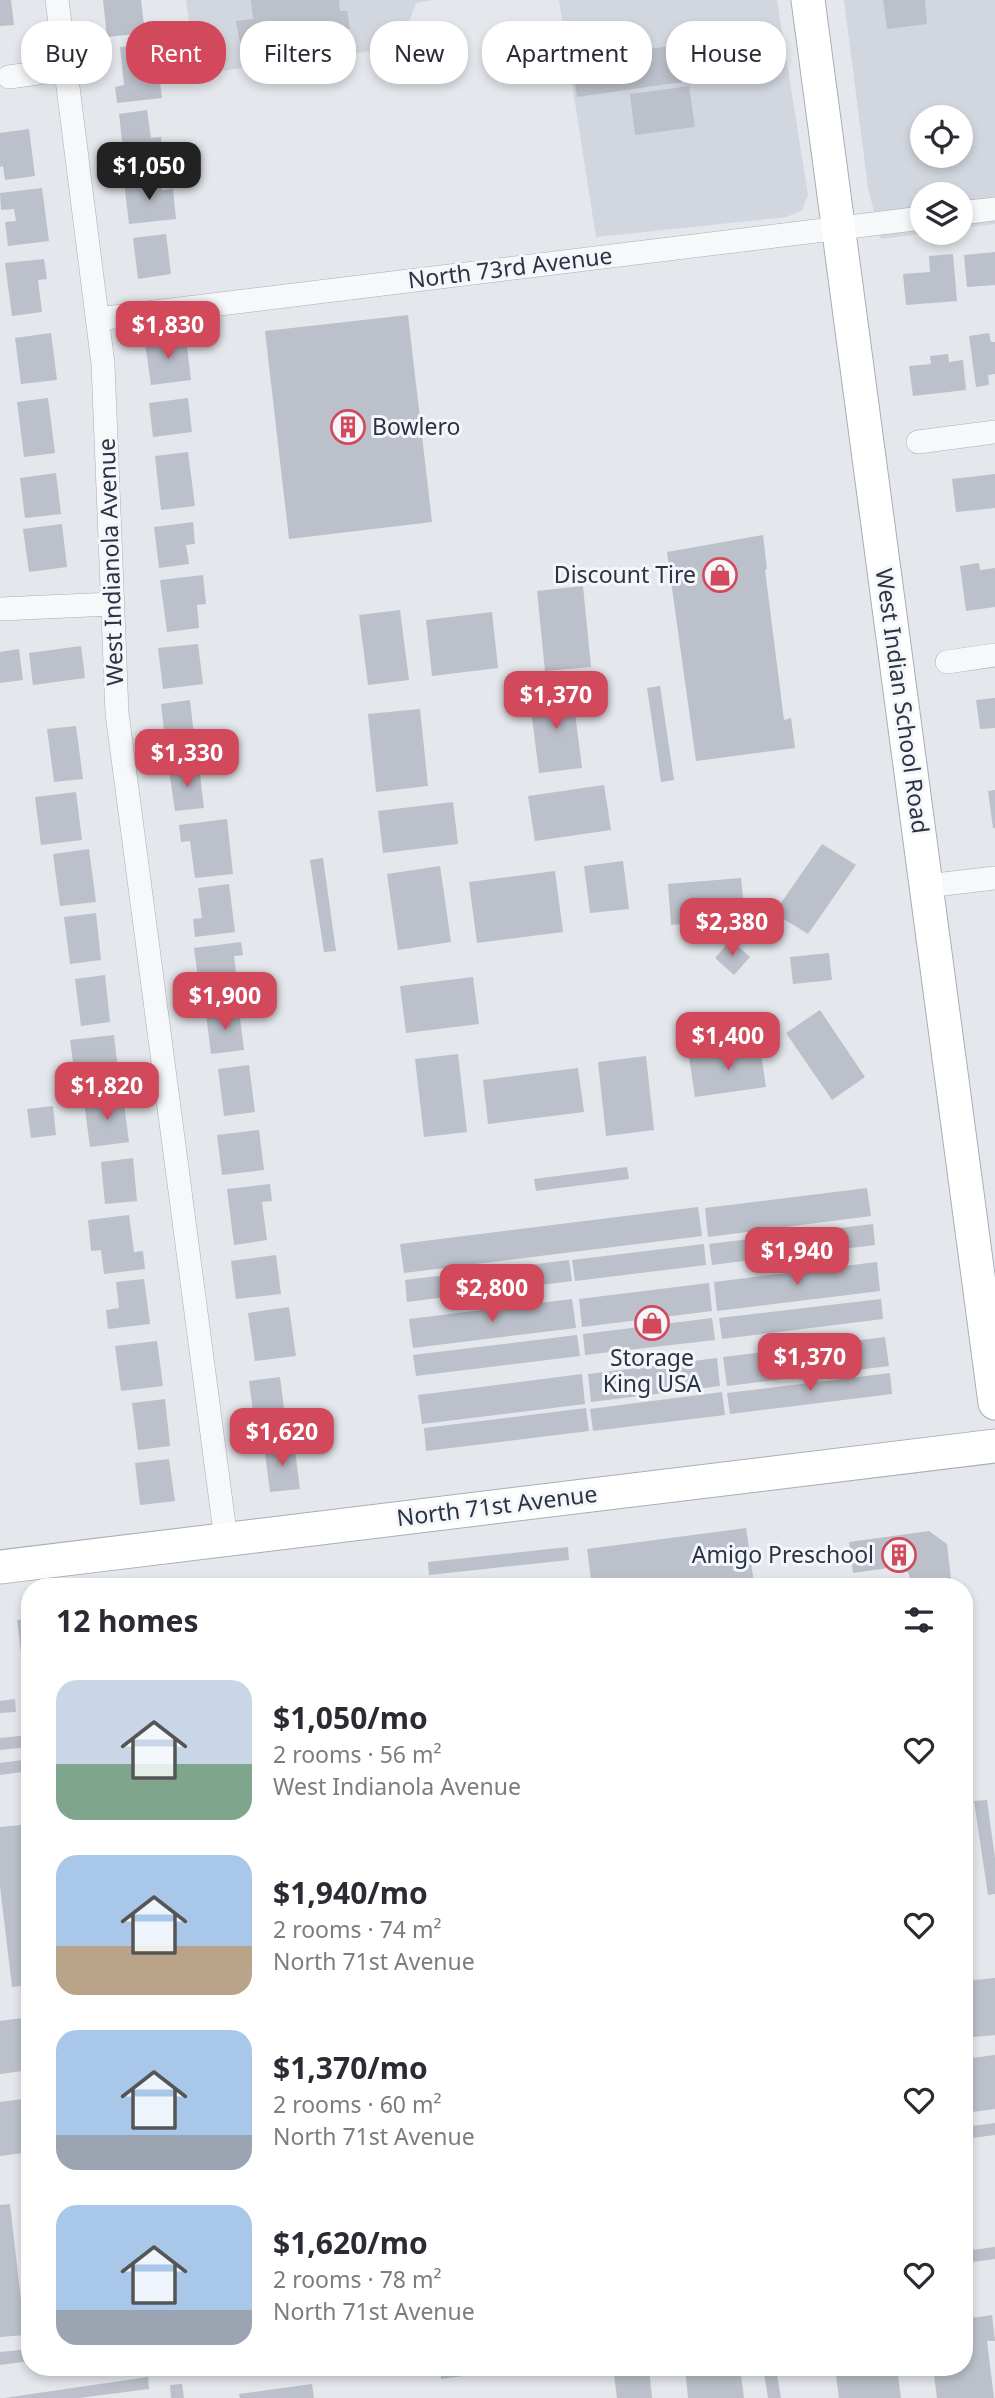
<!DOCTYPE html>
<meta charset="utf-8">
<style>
body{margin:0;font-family:"Noto Sans",sans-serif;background:#f2f2f3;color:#2b2b33;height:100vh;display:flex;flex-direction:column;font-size:26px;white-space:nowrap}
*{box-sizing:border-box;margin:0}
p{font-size:23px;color:#7c7c81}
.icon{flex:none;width:38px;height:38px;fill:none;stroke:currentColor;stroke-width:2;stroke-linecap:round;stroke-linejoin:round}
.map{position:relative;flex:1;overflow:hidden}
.panel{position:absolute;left:21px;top:1578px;width:952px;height:798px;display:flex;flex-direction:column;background:#fff;border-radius:28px;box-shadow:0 4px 10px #0003}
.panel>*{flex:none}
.guide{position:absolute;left:21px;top:21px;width:954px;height:63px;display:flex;gap:14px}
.fabs{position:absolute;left:910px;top:105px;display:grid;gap:14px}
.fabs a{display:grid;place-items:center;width:63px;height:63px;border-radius:50%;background:#fff;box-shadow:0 4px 10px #0003;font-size:35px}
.price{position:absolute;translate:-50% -60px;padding:0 16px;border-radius:14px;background:#d1495b;color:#fff;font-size:23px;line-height:46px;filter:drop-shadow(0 2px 4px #0008)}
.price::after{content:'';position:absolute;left:50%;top:42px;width:21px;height:16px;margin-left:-10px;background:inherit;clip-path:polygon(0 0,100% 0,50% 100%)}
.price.on{background:#222;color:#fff}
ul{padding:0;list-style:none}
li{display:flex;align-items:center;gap:21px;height:175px;padding:0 35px}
li span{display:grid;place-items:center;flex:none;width:196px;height:140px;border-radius:21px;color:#555}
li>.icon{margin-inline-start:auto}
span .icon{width:84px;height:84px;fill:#fffc;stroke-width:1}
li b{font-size:30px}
h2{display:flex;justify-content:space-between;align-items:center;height:84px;padding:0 35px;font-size:30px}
.tag{padding:0 24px;border-radius:28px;background:#fff;box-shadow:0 4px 10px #0003;font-size:24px;line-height:63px}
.tag.on{background:#d1495b;color:#fff}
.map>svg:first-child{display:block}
.built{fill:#d2d6de;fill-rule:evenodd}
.building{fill:#bbc0ca}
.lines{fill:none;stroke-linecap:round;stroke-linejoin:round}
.street-casing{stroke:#a9aeb7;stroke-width:24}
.secondary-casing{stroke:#a9aeb7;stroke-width:35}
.street{stroke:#f7f8fa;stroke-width:23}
.secondary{stroke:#fff;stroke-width:33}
.labels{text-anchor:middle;stroke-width:6;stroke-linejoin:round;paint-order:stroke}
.street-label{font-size:23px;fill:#2b3445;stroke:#f4f6f9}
.poi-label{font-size:23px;fill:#2b3445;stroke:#f4f6f9;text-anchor:end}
</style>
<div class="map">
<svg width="995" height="2398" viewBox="0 0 995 2398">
<rect width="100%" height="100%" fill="#e4e7ec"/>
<path class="built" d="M186 0H433L416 3 400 47 197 74Z
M559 0H777L808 195 802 210 787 217 596 237Z
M844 0H995V224L961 228V194H922V233H928L881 239 868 188ZM922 117H961V156H922Z"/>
<path class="building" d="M0 0H11L14 25 0 26Z
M103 0H141L145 33 107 37Z
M251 0H339L340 11H347L350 29 240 43 236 21 253 19Z
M883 0H925L927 24 887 29Z
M155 43 162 98 117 103 115 87 124 85 120 47Z
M691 43 696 80 577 97 572 60Z
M689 86 695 127 635 135 630 94Z
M147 110 151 138 161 137 164 163 125 167 119 114Z
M29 129 35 176 5 180 3 166 0 167V133Z
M160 178 162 190 173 189 176 219 129 224 124 182Z
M42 188 49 241 8 246 5 222 16 221 14 209 1 210 0 193Z
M166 234 171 274 138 279 133 238Z
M995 252V285L967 287 964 255Z
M953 254 957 301 906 305 903 274 930 272 929 256Z
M44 259 47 279 38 280 42 312 12 316 5 263Z
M408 315 432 522 289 539 265 331Z
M51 333 57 380 21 384 15 338Z
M989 333 991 342H995V374L988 375 989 385 976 387 969 336Z
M186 338 191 380 151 385 145 343Z
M948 354 949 362 963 360 966 390 913 396 909 366 931 364 930 356Z
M48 398 55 453 24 457 17 402Z
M188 398 192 432 153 437 149 403Z
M188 452 195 506 161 510 155 456Z
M56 473 61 514 25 518 20 478Z
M995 474V508L956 512 952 479Z
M193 522 195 544 186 545 189 564 159 568 154 527Z
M62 524 67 567 29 572 23 529Z
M763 535 767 569 765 570 784 720 791 718 795 748 696 761 667 552Z
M979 563 980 570 995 568V607L966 611 960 566Z
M203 575 206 604 197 605 199 628 167 632 160 580Z
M583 586 591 667 545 671 537 591Z
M400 610 409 680 368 685 359 615Z
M492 612 498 668 432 676 426 620Z
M198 644 203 684 163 689 158 648Z
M81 646 85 678 33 685 29 653Z
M19 649 23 680 0 683V652Z
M660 686 674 780 661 782 647 688Z
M572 689 582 768 539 773 529 694Z
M995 698V728L980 729 976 700Z
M190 700 196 753 167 757 161 704Z
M420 709 428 786 376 792 368 714Z
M76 726 83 779 54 782 47 729Z
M199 766 204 808 175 811 169 770Z
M604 785 611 830 535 841 528 796Z
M995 790V828H993L988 791Z
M76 792 82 840 41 845 35 797Z
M453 802 458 844 383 853 378 811Z
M227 819 233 874 195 878 190 841 181 842 179 825Z
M822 844 856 865 808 934 774 913Z
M89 849 96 902 60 906 53 854Z
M323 858 336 951 324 952 310 860Z
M623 861 629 909 590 913 584 866Z
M440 866 451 942 398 950 387 874Z
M555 871 563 932 477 943 469 882Z
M741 878 745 919 671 925 668 884Z
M229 884 235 932 195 937 193 919 202 918 198 888Z
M96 913 101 960 70 964 64 917Z
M731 940 750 957 734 975 715 958Z
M241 942 243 955 234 956 239 996 201 1000 194 948Z
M829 953 832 980 793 984 790 957Z
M105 975 110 1022 81 1026 75 979Z
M473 977 479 1024 406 1033 400 986Z
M239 1010 244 1050 211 1054 206 1014Z
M820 1010 865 1077 832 1100 786 1033Z
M114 1035 119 1080 76 1085 70 1040Z
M760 1047 766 1087 695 1097 689 1057Z
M458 1054 467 1132 424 1137 415 1059Z
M646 1056 654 1130 606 1136 598 1062Z
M249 1065 255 1112 224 1116 218 1069Z
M578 1068 584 1112 488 1124 483 1080Z
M123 1096 129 1142 90 1147 84 1102Z
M53 1106 56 1135 31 1138 27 1109Z
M259 1130 264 1170 222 1175 217 1135Z
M133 1158 137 1201 105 1204 101 1162Z
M627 1167 629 1179 536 1191 534 1179Z
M270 1184 272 1201 262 1202 267 1240 234 1245 227 1189Z
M867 1188 871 1216 708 1237 705 1208Z
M698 1207 702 1236 404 1273 400 1244Z
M129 1215 134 1252 143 1251 145 1269 104 1274 101 1250 91 1251 88 1220Z
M873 1224 875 1245 712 1265 709 1244Z
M704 1244 706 1265 575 1281 572 1260Z
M276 1255 281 1294 236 1299 231 1261Z
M569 1260 572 1281 407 1302 405 1280Z
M877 1262 880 1291 717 1311 714 1282Z
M144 1279 150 1324 108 1329 106 1310 119 1308 116 1282Z
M709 1283 712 1311 582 1327 579 1299Z
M572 1299 576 1328 413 1348 409 1319Z
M881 1299 883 1319 722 1339 719 1318Z
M289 1307 296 1356 255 1361 248 1313Z
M712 1318 715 1340 585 1355 583 1334Z
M577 1335 580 1356 416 1376 413 1355Z
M885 1337 889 1366 727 1386 723 1357Z
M157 1341 163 1386 121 1391 115 1346Z
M717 1358 720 1386 591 1402 588 1374Z
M890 1373 892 1394 730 1414 727 1393Z
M582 1374 585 1404 422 1424 418 1395Z
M280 1377 286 1424 255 1428 249 1381Z
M722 1392 725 1415 593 1431 590 1409Z
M165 1399 170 1446 138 1450 132 1403Z
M586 1408 589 1431 426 1451 424 1428Z
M294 1443 300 1489 270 1492 264 1446Z
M169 1459 175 1501 140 1505 135 1463Z
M746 1528 754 1583 724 1587H592L587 1549Z
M929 1531 947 1544 952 1587H911L909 1574 903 1566 853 1573 849 1542Z
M568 1547 569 1560 429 1575 428 1562Z
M301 1580 302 1587H252L251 1585Z
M30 1618V1676H24L17 1620Z
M15 1699 16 1712 0 1713V1701Z
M30 1735V1747L0 1750V1738Z
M30 1759V1771L0 1775V1763Z
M987 1800 995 1858V1894L988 1895 974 1801Z
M30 1824V1985L12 1987 0 1886V1827Z
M995 1978V2035L964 2038V1981Z
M30 2017V2070L0 2074V2021Z
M995 2055V2109L964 2113V2059Z
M30 2098V2152L0 2156V2102Z
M995 2123V2135L964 2139V2127Z
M30 2200V2265H28L21 2201Z
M10 2204 25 2335 0 2337V2205Z
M995 2247V2259L964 2263V2251Z
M992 2315 995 2341H987L994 2398H937L933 2368H964V2319Z
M30 2349V2361L0 2365V2352Z
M440 2368H516V2369L441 2379Z
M613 2368H649L652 2398H617Z
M685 2368H740L744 2398H688Z
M763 2368H776L781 2398H768Z
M835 2368H897L901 2398H839Z
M148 2377 149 2389 79 2398H4Z
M182 2384 184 2398H171L170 2385Z
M312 2384 314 2398H240L239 2394Z"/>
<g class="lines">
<g class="street-casing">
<path id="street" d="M57 0 103 364 117 713 226 1540
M9 77 66 69
M961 213 995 209
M98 319 922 218
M918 442 995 432
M0 609 112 604
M947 662 995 655
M927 886 995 878"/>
</g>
<g class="secondary-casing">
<path id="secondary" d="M808 0 995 1403
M0 1567 995 1446"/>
</g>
<use href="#street" class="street"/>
<use href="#secondary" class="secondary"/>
</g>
<defs>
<g id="building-ring" transform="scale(1.75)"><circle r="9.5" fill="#f4f6f9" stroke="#d1495b" stroke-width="1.5"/><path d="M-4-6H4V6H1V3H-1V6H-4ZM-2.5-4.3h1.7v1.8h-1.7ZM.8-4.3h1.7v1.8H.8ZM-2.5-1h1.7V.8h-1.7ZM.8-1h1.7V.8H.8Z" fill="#d1495b"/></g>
<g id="shop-ring" transform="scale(1.75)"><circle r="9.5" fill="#f4f6f9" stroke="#d1495b" stroke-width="1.5"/><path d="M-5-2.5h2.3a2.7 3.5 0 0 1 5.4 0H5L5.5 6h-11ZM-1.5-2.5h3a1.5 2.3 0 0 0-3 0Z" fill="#d1495b"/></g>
</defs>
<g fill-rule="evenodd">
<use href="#building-ring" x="348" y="427"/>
<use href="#shop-ring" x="720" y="575"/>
<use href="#shop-ring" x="652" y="1323"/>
<use href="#building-ring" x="899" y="1555"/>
</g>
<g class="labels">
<g class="street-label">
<text transform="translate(510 268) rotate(-7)" y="8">North 73rd Avenue</text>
<text transform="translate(111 562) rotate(-92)" y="8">West Indianola Avenue</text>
<text transform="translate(902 701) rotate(82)" y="8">West Indian School Road</text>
<text transform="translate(497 1506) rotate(-7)" y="8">North 71st Avenue</text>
</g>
<g class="poi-label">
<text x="372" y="435" text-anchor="start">Bowlero</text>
<text x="696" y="583">Discount Tire</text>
<text x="652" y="1366" text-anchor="middle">Storage<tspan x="652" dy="26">King USA</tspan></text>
<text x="874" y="1563">Amigo Preschool</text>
</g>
</g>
</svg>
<div class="fabs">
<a><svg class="icon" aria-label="locate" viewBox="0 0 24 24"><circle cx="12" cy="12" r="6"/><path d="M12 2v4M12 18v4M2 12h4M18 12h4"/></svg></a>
<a><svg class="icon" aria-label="layers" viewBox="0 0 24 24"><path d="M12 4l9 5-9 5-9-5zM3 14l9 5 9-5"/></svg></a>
</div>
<b class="price on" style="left:149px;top:202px">$1,050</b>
<b class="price" style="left:168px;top:361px">$1,830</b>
<b class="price" style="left:556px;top:731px">$1,370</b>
<b class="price" style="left:187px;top:789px">$1,330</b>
<b class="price" style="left:732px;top:958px">$2,380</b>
<b class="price" style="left:225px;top:1032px">$1,900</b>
<b class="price" style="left:728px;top:1072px">$1,400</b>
<b class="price" style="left:107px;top:1122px">$1,820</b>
<b class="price" style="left:797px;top:1287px">$1,940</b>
<b class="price" style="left:492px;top:1324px">$2,800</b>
<b class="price" style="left:810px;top:1393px">$1,370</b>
<b class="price" style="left:282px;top:1468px">$1,620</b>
<div class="guide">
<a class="tag">Buy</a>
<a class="tag on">Rent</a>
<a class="tag">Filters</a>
<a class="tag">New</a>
<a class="tag">Apartment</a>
<a class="tag">House</a>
</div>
<section class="panel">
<h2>12 homes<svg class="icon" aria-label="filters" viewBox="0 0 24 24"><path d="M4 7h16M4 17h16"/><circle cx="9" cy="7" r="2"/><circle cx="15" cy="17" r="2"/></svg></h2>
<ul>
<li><span style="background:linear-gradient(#c9d6e8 60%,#7fa58c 0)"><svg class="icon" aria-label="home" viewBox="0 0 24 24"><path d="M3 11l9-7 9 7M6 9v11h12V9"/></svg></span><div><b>$1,050/mo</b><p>2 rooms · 56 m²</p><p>West Indianola Avenue</p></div><svg class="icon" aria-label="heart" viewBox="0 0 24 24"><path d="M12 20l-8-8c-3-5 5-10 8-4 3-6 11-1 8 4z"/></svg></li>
<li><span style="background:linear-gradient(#a9c7e8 65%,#b9a48a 0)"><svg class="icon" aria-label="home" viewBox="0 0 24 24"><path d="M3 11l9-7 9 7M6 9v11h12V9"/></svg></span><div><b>$1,940/mo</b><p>2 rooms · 74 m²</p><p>North 71st Avenue</p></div><svg class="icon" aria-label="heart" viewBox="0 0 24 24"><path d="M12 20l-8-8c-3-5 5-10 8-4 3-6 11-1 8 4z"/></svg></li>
<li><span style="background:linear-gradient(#a9c7e8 75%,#9aa5b1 0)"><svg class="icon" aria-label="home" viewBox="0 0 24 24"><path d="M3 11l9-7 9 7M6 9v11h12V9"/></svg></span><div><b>$1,370/mo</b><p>2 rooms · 60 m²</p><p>North 71st Avenue</p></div><svg class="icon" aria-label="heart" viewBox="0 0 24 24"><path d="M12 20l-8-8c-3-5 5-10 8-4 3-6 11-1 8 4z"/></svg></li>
<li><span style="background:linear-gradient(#a9c7e8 75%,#9aa5b1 0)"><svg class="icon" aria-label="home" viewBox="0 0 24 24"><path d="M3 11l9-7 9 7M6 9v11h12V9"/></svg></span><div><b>$1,620/mo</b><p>2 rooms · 78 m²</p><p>North 71st Avenue</p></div><svg class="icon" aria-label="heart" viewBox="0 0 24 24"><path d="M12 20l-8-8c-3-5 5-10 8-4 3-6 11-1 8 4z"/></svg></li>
</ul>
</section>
</div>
